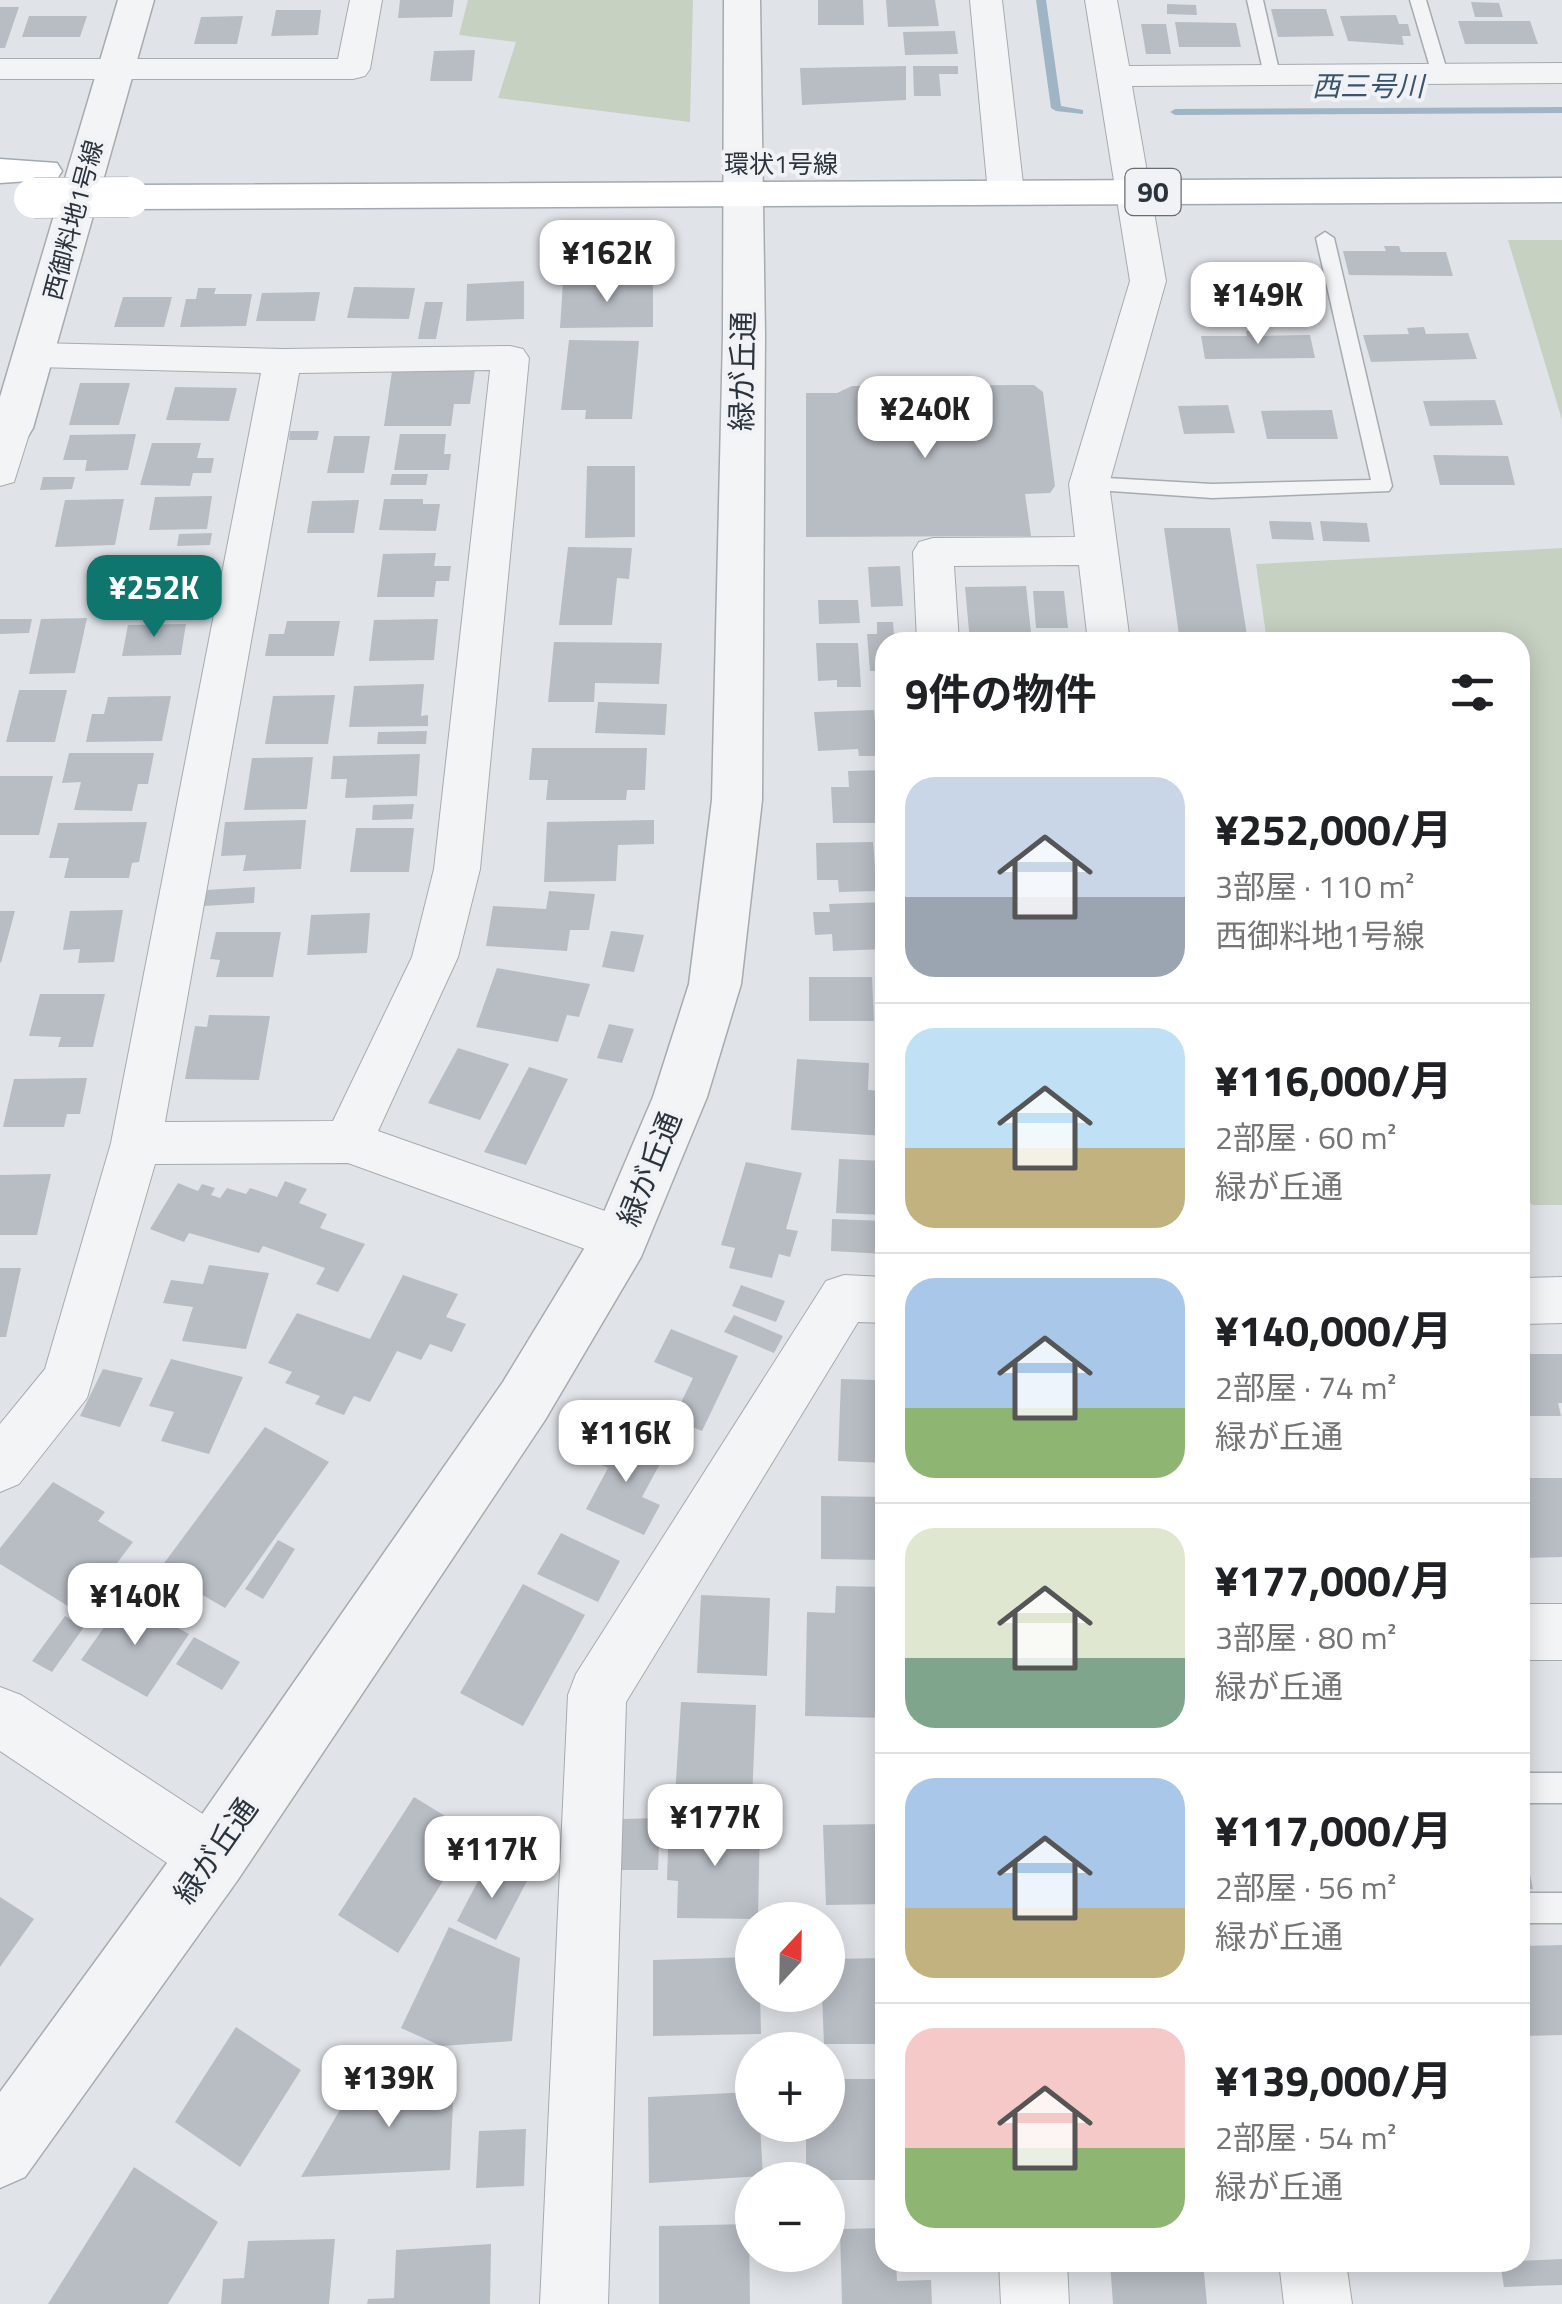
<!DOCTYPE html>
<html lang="ja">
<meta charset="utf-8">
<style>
body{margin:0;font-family:"Titillium Web","Noto Sans JP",sans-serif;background:#f2f2f2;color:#202124;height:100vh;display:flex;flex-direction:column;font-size:38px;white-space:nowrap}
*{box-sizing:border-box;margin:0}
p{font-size:32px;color:#757577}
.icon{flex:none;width:55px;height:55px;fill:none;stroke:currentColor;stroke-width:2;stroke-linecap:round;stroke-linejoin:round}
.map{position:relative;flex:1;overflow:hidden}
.panel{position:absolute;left:875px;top:632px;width:655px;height:1640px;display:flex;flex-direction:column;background:#fff;border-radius:30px;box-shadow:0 5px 25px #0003}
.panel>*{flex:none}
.needle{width:65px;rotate:22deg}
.tools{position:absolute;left:735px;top:1902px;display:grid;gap:20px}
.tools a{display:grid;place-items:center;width:110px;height:110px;border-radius:50%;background:#fff;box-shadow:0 5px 25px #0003;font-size:50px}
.price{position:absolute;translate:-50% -85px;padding:0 22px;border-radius:20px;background:#fff;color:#222;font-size:32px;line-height:65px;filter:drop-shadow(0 2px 5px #0008)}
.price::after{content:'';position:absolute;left:50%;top:60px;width:30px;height:22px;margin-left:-15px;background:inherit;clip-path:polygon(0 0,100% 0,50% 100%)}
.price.on{background:#0f766e;color:#fff}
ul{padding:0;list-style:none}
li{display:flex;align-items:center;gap:30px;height:250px;padding:0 30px}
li+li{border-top:2px solid #e0e0e0}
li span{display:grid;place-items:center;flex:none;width:280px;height:200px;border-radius:30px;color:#555}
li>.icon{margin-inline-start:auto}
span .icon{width:120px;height:120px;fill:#fffc;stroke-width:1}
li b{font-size:42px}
h2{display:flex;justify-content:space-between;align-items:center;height:120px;padding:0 30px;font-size:42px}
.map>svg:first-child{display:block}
.green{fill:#c7d1c2}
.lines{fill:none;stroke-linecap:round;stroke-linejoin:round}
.stream{fill:#9fb4c4;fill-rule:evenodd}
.building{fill:#b8bdc4}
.service-casing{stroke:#a6abb1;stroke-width:3}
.minor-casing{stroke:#a6abb1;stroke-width:2}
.tertiary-casing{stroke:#a6abb1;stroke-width:3}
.primary-casing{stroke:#a1a9b2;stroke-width:3}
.service{fill:#f3f4f6;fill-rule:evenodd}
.minor{fill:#f3f4f6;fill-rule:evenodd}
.tertiary{fill:#f3f4f6;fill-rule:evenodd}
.primary{fill:#fff;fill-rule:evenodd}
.primary-bridge-casing{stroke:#a1a9b2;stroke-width:41;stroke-linecap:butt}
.primary-bridge{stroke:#fff;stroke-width:40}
.labels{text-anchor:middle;stroke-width:8;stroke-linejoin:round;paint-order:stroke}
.far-street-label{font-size:25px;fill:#2b333d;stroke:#f0f2f5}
.far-water-label{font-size:28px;font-style:italic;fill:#39556d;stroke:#f0f2f5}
.shield{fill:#f0f2f5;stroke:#666c74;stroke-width:2.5}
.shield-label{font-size:28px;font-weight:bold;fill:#2b333d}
.street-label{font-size:30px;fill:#2b333d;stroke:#f0f2f5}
</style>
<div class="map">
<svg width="1562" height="2304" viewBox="0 0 1562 2304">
<rect width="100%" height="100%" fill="#e0e4e8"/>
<path class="green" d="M468 0H693L690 122 498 98 516 42 459 35Z
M1508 240H1562V420Z
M1562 548V1205H1533L1520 1197V642H1267L1256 564Z"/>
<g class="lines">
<path class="stream" d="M1036 0H1046L1061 106 1083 110V114L1056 111 1051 108Z
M1562 107V113L1175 115 1170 112 1175 109Z"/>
</g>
<path class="building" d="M400 0H454L452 17 398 18Z
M818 0H863L864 25H818Z
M886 0H935L939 26 888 27Z
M1471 2 1499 3 1503 17H1475Z
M1167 4 1196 5 1197 15 1167 14Z
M0 7H19L5 48H0Z
M1271 9H1326L1334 36 1278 37Z
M276 10H321L318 35 271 36Z
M1396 15 1399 24H1408L1411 36H1402L1404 45 1348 41 1340 16Z
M29 16H87L80 37H22Z
M243 16 237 44H194L201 17Z
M1458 21H1530L1538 44H1465Z
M1175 22 1236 23 1241 47H1179Z
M1141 24H1166L1171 54H1146Z
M955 31 958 54 905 55 903 32Z
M475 50 472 81H430L434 51Z
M906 66V100L802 105 800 68Z
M913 66H958V74H939L941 96H914Z
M1384 246H1399L1401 252H1446L1453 276 1349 275 1343 251H1386Z
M524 281V319L466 321 467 284Z
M653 281V327L560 328 563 282Z
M354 287 415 288 409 319 347 318Z
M198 288H216L214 294H252L246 326 180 327 186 299H196Z
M320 292 315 321H256L262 293Z
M123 297H172L164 327H114Z
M425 302H443L436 339H418Z
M1424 327 1426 334 1468 333 1477 359 1371 362 1363 335 1409 334 1407 328Z
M1246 331H1263L1264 336 1310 335 1315 358 1205 359 1201 336H1247Z
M569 340 639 341 632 419H585L586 410H561Z
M475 370 470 404H454L451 426H384L392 371Z
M80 383H130L119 425H69Z
M1034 385 1043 392 1055 486 1050 493 1025 494 1031 536 806 537V393H837L852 386Z
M175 387 237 388 229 421 166 420Z
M1495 400 1503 425 1430 426 1423 401Z
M1228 405 1235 433 1184 434 1178 406Z
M1332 410 1338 439H1267L1261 411Z
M290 431H319L317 440H289Z
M136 434 128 470 85 471 87 460H63L70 435Z
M400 434H446L444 454H451L449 470H394Z
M334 436H370L364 473H327Z
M152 443H201L197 458H214L211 473H193L190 486 140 485Z
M1433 455 1508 456 1515 485H1440Z
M587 466H635V537L585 538Z
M392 474H428L426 485H390Z
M43 477H75L72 489 40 490Z
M212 496 207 529 149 530 155 497Z
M124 499 115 545 55 547 65 500Z
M384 499H423V504H440L436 531 379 530Z
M359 500 354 533H307L312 501Z
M1269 521 1311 522 1314 540 1272 539Z
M1320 521 1367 523 1370 542 1323 541Z
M1164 528H1230L1248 642H1180Z
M212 533 210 545 177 546 179 534Z
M568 547 632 548 629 579 617 578 612 625H559Z
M436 553 434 566H451L449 581H436L434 597H377L383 554Z
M145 557H202L195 590H137Z
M900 566 903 606 871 607 868 567Z
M1026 586 1032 642H970L965 587Z
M1033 591H1064L1068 628H1036Z
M167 596H199L197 609H164Z
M818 600H858L860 623 819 624Z
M87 618 75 673 29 674 41 619Z
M0 619H32L29 633 0 634Z
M438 619 434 660 369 661 374 620Z
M287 621H340L334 656H265L269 634H284Z
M877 622H893L894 634 903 633 904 642H885V671H870L867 634H877Z
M186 624 181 655 122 656 128 625Z
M554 642 662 643 659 684 595 683 594 702H548Z
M816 643H858L861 687H837V680L818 681Z
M424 684 421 716 428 715V726L349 727 354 686Z
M19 690H67L55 742H6Z
M335 695 328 744H265L273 696Z
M171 696 162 741 86 742 92 714H104L108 697Z
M598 702 667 704 665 735 595 733Z
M874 710 878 756H859L858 749 818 751 814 712Z
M427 731 426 744H377L378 732Z
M532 748H647L645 790H627L626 800H546L548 780H529Z
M69 753H154L148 784H138L132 811 74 810 81 782 62 783Z
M420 754 417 796 345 798 347 779H331L333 756Z
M313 757 307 809 244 810 252 758Z
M885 770V823H833L831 787H849L848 771Z
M0 776H53L39 835H0Z
M414 804 412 819 372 820 373 805Z
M306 820 301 869 243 871 246 855 221 856 225 822Z
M654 820V844L618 845 616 881 544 882 547 822Z
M147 822 139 862 132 863 129 878H64L69 858H49L58 823Z
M356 828H414L409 872H350Z
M873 842 877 891 839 892 838 880H817L816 843Z
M255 887 254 903 204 906 206 890Z
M549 891 595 894 589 930H570L567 951 486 946 493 906 546 909Z
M885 902V949L833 951 832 934 815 935 813 912H830L829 904Z
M123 910 114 962 78 963 80 949 63 950 70 911Z
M0 911H15L1 963 0 962Z
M370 913 367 953 307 955 311 915Z
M611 931 644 935 634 972 602 967Z
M216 932H281L273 977H216L220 960 210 959Z
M497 968 590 984 579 1017 567 1015 558 1042 476 1027Z
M809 977H872L874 1021H809Z
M40 994H105L93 1047H58L61 1037 29 1036Z
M209 1015 270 1016 259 1080 185 1079 195 1026 207 1027Z
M609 1024 634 1029 622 1063 597 1058Z
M458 1048 509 1064 480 1120 428 1103Z
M876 1049H885V1077H877Z
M797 1059 869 1063 868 1090 885 1091V1136L791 1130Z
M529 1067 568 1079 526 1165 484 1152Z
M87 1078 80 1114H67L64 1127H3L14 1079Z
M839 1159 885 1161V1215L836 1213Z
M746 1162 802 1173 786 1229 798 1231 790 1257 779 1254 772 1278 729 1268 735 1248 721 1245Z
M51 1174 37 1235H0V1175Z
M285 1181 307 1189 299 1203 327 1214 320 1228 365 1244 338 1292 316 1284 325 1268 263 1246 259 1253 189 1233 184 1242 150 1229 178 1183 198 1191 202 1184 215 1188 211 1195 220 1198 227 1188 246 1194 250 1188 277 1197Z
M832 1219 885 1221V1254L831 1251Z
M209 1265 269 1273 246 1349 182 1341 193 1307 163 1303 171 1280 203 1284Z
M0 1268H21L6 1337H0Z
M403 1275 458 1294 446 1317 466 1324 452 1352 430 1344 421 1360 397 1351 370 1402 354 1396 344 1415 315 1404 320 1396 285 1383 292 1372 268 1363 297 1313 370 1339Z
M741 1285 785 1301 776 1322 732 1306Z
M734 1315 783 1336 774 1353 724 1332Z
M671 1329 738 1356 702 1431 673 1419 693 1378 654 1362Z
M1520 1354H1562V1403H1558L1561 1416H1520Z
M171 1359 243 1377 209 1454 161 1441 174 1412 149 1406Z
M103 1369 143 1378 120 1427 80 1416Z
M841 1379 876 1380V1395H885V1463L838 1461Z
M265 1427 329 1462 225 1608 159 1570Z
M611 1435 663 1458 642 1497 660 1505 644 1535 586 1509 608 1468 596 1462Z
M1520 1478H1562V1557L1524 1558 1520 1540Z
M53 1482 105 1512 98 1521 133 1542 79 1613 0 1564V1548Z
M821 1496 885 1497V1560L821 1559Z
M561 1533 620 1561 598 1602 537 1574Z
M278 1540 295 1549 263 1599 245 1589Z
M523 1584 585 1615 523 1726 460 1693Z
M836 1586 885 1587V1718L805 1716 807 1612 835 1613Z
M701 1595 770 1598 767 1676 697 1673Z
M124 1599 189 1634 147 1697 81 1660Z
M65 1616 84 1627 52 1672 32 1661Z
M194 1637 240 1662 222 1690 176 1664Z
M681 1702 756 1705 752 1800 675 1796Z
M414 1797 473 1833 398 1953 338 1915Z
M660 1818 658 1870H620L622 1819Z
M669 1821 760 1823 758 1919 677 1918 678 1881 667 1880Z
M885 1824V1904L826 1905 823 1825Z
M488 1862 527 1881 496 1940 457 1921Z
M1520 1870H1529L1533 1889 1520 1890Z
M0 1897 34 1919 0 1967Z
M449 1927 520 1958 512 2041 441 2046 401 2028Z
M1562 1945V2035L1520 2036V1946Z
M752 1957V1995H760L761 2034 653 2036V1960Z
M885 1958V2044H824L822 1995H828V1959Z
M236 2027 301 2070 240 2167 175 2122Z
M454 2078 450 2170 301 2177 356 2082Z
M828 2079H885V2180H806V2125H828Z
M752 2092V2125H760L763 2176 649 2183 648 2097Z
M526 2129 524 2186 476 2188 479 2131Z
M134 2167 218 2222 168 2304H48Z
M749 2224 750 2304H659V2226Z
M885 2228V2262H896L897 2281 931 2280 932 2304H842L840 2229Z
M335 2239 329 2304H221L223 2279 244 2278 248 2241Z
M491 2244 490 2304H367L368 2299 394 2298 396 2250Z
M1562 2259V2285L1504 2287 1500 2262Z
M1110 2262H1203L1207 2304H1113Z"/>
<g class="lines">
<g class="service-casing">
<path id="service" d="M1247 0H1263L1280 75 1278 79 1264 75Z
M1410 0H1426L1448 74 1446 78 1432 74Z
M1325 232 1334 238 1392 486 1389 491 1212 498 1082 489 1079 484 1089 477 1212 484 1371 480 1316 238Z
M1520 1773H1562V1803H1520Z
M1520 1893H1562V1923H1520Z"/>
</g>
<g class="minor-casing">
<path id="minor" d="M350 0H382L370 69 365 76 353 79H0V59H338Z
M970 0H1002L1024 193 1018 201 1006 204 994 201 988 193Z
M1085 0H1117L1129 66 1562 63V83L1132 86 1166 281 1109 484 1130 642H1088L1079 565 954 566 959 642H917L913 552 919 542 933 538 1075 537 1069 484 1130 281Z
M36 343 282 349 510 346 523 349 529 358 480 869 458 957 378 1131 639 1223 647 1239 639 1255 621 1262 348 1163 155 1164 87 1398 19 1484 0 1492V1424L45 1369 111 1143 261 373 36 367 23 364 17 355 23 346ZM490 370 434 869 412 957 333 1121 165 1122 299 373Z
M12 415 26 419 31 428 14 482 0 486V418Z
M844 1275 885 1277V1323L858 1322 626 1702 608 2304H540L568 1695 576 1674 826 1281Z
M1562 1277V1323L1520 1324V1278Z
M1520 1604H1562V1660H1520Z
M0 1687 21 1695 235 1835 243 1857 235 1879 213 1887 191 1879 0 1751Z
M999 2262H1067L1069 2304H1001Z
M1279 2262H1346L1352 2304H1284Z"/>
</g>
<g class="tertiary-casing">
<path id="tertiary" d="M118 0H154L33 428 27 438 0 443V397Z
M724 0H760L765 335 762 800 741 984 707 1097 641 1257 545 1420 237 1881 25 2177 0 2188V2092L189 1833 503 1382 598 1226 653 1097 689 984 712 800 723 335Z"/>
</g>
<g class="primary-casing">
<path id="primary" d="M0 159 57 163 62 171 57 179 0 183Z
M1562 178V202L129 209 115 205 110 197 115 189 129 185Z"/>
</g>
<use href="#service" class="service"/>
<use href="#minor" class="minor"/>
<use href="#tertiary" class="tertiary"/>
<use href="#primary" class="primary"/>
<g class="primary-bridge-casing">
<path id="primary-bridge" d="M34 198 129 197"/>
</g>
<use href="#primary-bridge" class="primary-bridge"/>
</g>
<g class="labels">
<g class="far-street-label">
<text x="781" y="173">環状1号線</text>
<text transform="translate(73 220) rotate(-75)" y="9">西御料地1号線</text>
</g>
<g class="far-water-label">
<text x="1368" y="96">西三号川</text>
</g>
<rect class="shield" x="1125.5" y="169" width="55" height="46" rx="8"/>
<g class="shield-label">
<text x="1153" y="202">90</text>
</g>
<g class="street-label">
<text transform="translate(743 371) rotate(-89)" y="10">緑が丘通</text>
<text transform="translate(650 1169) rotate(-68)" y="10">緑が丘通</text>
<text transform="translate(216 1851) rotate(-55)" y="10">緑が丘通</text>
</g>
</g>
</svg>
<div class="tools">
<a><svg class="needle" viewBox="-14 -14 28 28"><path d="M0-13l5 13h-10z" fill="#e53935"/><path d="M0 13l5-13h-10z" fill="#757577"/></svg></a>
<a>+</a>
<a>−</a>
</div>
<b class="price" style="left:607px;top:305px">¥162K</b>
<b class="price" style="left:1258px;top:347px">¥149K</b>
<b class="price" style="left:925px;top:461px">¥240K</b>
<b class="price on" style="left:154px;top:640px">¥252K</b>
<b class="price" style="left:626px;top:1485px">¥116K</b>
<b class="price" style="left:135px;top:1648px">¥140K</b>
<b class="price" style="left:715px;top:1869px">¥177K</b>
<b class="price" style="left:492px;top:1901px">¥117K</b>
<b class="price" style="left:389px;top:2130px">¥139K</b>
<section class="panel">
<h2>9件の物件<svg class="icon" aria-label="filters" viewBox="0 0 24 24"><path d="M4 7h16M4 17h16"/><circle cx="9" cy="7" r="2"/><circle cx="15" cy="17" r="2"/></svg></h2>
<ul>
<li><span style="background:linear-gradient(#c9d6e8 60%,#9aa5b1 0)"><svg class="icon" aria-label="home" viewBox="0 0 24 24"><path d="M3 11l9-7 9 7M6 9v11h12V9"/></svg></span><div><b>¥252,000/月</b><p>3部屋 · 110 m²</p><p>西御料地1号線</p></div></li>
<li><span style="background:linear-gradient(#bfe0f5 60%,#c2b280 0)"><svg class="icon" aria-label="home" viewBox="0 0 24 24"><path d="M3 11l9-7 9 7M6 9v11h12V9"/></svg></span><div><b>¥116,000/月</b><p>2部屋 · 60 m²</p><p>緑が丘通</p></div></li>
<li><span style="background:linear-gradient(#a9c7e8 65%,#8fb573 0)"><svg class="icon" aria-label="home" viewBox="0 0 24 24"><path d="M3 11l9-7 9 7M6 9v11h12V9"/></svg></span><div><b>¥140,000/月</b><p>2部屋 · 74 m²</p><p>緑が丘通</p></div></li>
<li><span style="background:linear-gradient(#dfe7d0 65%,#7fa58c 0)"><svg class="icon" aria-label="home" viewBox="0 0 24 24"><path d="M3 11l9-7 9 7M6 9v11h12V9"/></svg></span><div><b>¥177,000/月</b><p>3部屋 · 80 m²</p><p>緑が丘通</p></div></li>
<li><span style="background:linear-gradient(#a9c7e8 65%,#c2b280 0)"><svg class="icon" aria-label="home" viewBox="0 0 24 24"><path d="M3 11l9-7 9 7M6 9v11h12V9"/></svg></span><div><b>¥117,000/月</b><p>2部屋 · 56 m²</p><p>緑が丘通</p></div></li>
<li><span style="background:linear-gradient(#f6c9c9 60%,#8fb573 0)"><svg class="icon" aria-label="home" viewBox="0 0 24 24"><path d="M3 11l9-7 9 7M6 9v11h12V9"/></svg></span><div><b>¥139,000/月</b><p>2部屋 · 54 m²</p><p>緑が丘通</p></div></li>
</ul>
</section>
</div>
